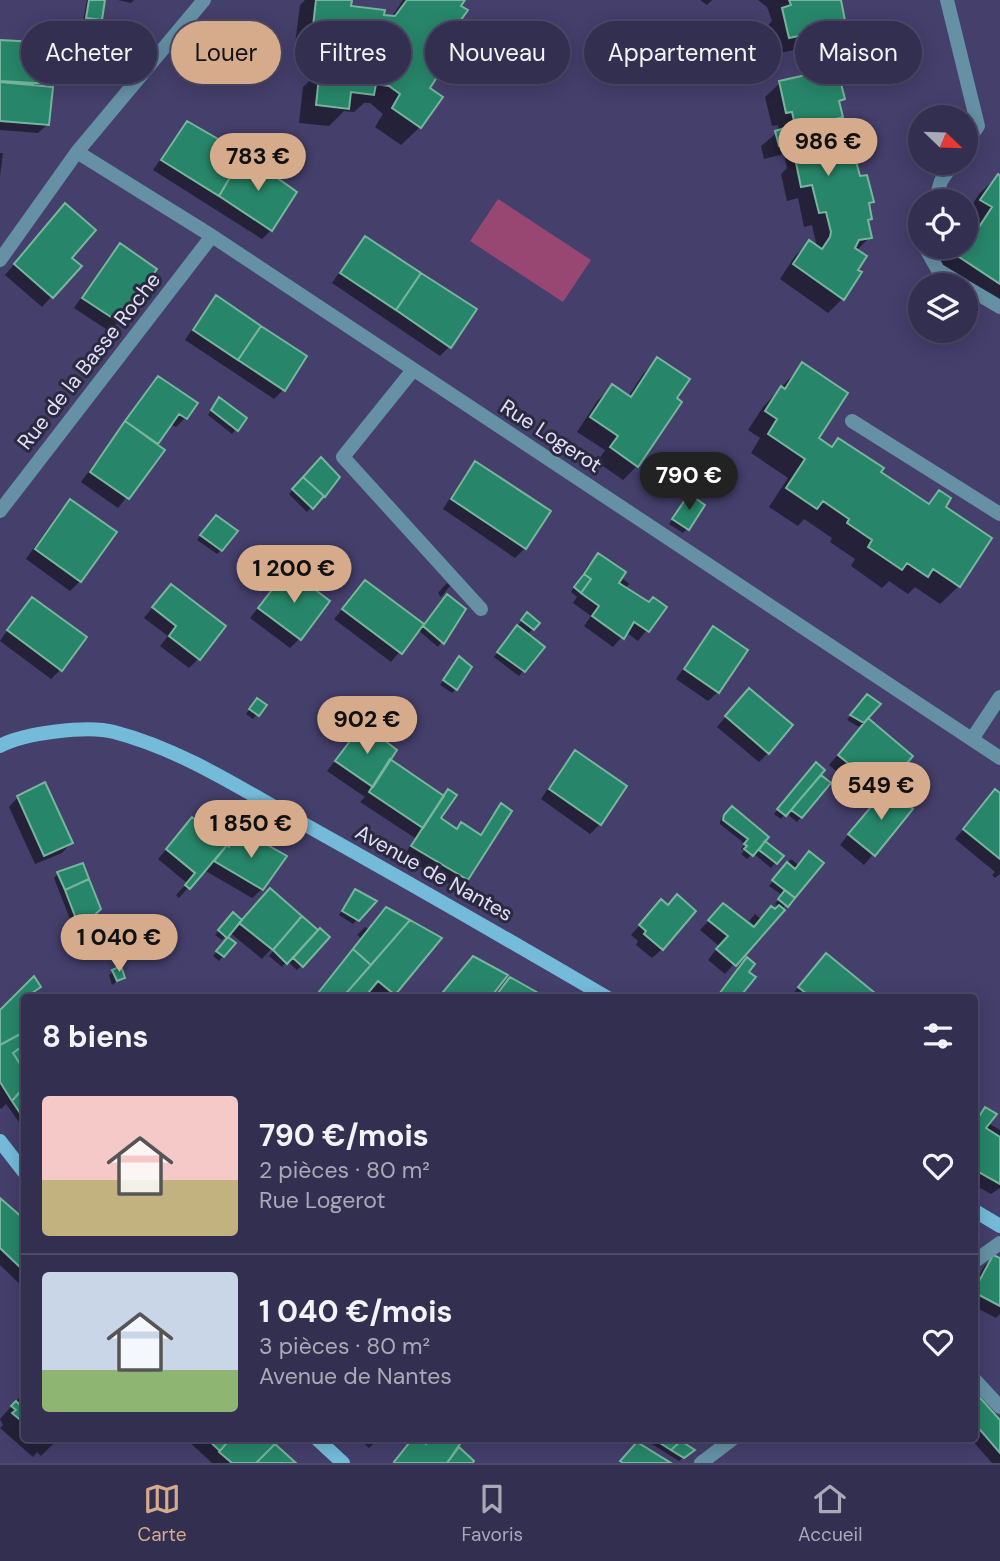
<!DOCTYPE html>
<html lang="fr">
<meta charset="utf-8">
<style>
body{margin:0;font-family:"DM Sans",sans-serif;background:#3e3b5a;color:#f1f3f6;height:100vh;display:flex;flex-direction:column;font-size:26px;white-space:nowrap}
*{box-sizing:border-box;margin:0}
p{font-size:23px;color:#a9a9b7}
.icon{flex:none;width:38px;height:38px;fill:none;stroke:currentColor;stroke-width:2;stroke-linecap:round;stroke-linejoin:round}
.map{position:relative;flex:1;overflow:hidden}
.side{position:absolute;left:21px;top:994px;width:957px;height:448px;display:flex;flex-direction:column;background:#332f50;border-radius:7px;box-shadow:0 4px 18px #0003,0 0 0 2px #4e4a67}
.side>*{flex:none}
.guide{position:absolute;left:21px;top:21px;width:959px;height:63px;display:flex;gap:14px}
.needle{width:46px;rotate:113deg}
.tools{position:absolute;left:908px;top:105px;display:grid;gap:14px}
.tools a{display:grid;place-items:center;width:70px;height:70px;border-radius:50%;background:#332f50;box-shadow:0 4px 18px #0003,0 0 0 2px #4e4a67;font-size:35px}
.price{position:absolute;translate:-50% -60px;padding:0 16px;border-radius:24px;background:#d6ab8b;color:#111;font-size:23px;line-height:46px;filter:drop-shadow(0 2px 4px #0008)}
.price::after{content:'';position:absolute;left:50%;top:42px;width:21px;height:16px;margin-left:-10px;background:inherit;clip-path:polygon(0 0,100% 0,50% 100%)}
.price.current{background:#222;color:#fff}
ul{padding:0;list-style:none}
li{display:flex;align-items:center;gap:21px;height:175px;padding:0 21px}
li+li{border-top:2px solid #4e4a67}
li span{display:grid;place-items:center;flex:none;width:196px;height:140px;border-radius:7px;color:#555}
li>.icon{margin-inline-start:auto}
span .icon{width:84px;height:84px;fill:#fffc;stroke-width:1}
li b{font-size:30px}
h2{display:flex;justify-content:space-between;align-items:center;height:84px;padding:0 21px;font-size:30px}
.pill{padding:0 24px;border-radius:32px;background:#332f50;box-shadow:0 4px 18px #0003,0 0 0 2px #4e4a67;font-size:24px;line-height:63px}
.pill.current{background:#d6ab8b;color:#111}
.tabs{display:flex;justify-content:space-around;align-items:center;height:98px;border-top:2px solid #4e4a67;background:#332f50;font-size:19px;color:#a9a9b7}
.tabs a{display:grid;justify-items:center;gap:4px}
.tabs .current{color:#d6ab8b}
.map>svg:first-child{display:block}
.green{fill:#984773}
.shadow{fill:#0007}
.building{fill:#278669;stroke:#77b59d;stroke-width:2}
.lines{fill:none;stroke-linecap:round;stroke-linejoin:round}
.service{stroke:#6691a5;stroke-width:14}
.minor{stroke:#6691a5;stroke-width:14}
.secondary{stroke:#74bbda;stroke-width:14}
.labels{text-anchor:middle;stroke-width:6;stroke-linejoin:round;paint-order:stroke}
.street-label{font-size:21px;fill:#e1e0fb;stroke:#2b293e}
</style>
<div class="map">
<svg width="1000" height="1463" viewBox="0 0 1000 1463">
<rect width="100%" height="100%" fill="#443f6b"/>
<path class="green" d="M498 199 591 260 563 302 470 241Z"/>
<path class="shadow" d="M87 0H103L100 20 95 24 83 22Z
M118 0H134L131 3Z
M305 0H350L349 7 391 18 403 0H463L440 46 428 59 427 88 440 97 420 127 401 145 375 127 383 114 370 103H364L354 112 344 111 329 126 299 123 303 87 322 69 325 47 295 44 300 5Z
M700 0H712L707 5Z
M758 0H840L844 25 826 43 771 55 765 28 772 21 767 7Z
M82 34 136 52 132 57 76 51 78 39Z
M0 42 51 84 47 88 48 124 38 133 0 130Z
M780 83 843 99 838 103 841 116 834 124 858 178 872 201 867 206 870 218 867 222 870 237 856 251V270L859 273 842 299 828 313 780 279 795 256 809 242 817 248 812 225 804 227 798 198 787 201 781 174 787 168 784 154 764 159 761 146 779 131 778 125 772 126 765 97Z
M188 123 271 230 262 239 153 170 178 133Z
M0 153H3L0 176Z
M998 176 1000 177V300L930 268 944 247H966V229L971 232 975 226 966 220V215L979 194Z
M56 215 70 258 79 266 42 307 5 275Z
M365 238 449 347 440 356 332 283 356 248Z
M120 245 119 321 109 331 74 308 111 254Z
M216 298 283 390 274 399 185 340 207 307Z
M657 360 637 466 623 480 597 462 605 450 577 432 598 400 613 386 628 397 643 374Z
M802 365 816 439 830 448 839 440 879 473 927 505 939 492 959 586 940 604 915 587 908 594 889 581 882 588 851 566 855 559 830 542 832 538 804 519 798 526 769 507 788 478 751 453 760 438 748 430 763 407Z
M158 378 185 418 176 427 170 424 155 445 163 450 118 508 81 482 149 388Z
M215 404 236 429 232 434 208 415Z
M321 460 338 477 307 512 289 494Z
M476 463 525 548 515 558 443 509 466 473Z
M689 496 687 529 683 533 669 524Z
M70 501 80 581 70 591 26 559 61 510Z
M212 521 221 550 217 554 197 540Z
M598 556 629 584 625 589 648 604 665 607 638 641 626 632 613 647 584 626 591 616 573 603 577 597 571 592 588 565Z
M288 571 299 639 290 648 250 618Z
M365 582 424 626 464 609 438 647 418 630 391 662 334 619Z
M447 583 450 586 441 597 438 593Z
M162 596 199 658 189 668 160 646 168 636 144 618Z
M32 599 60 670 51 679 0 641 22 609Z
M523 619 538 623 527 635 542 647 519 676 494 657Z
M713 628 718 692 708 701 676 679 704 638Z
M455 663 456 689 452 693 440 685Z
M740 700 768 753 759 762 717 727Z
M863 701 884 788 911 810 864 865 840 845 874 803 829 765 861 728 847 720Z
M253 705H265L253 719 246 714Z
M363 726 388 760 439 819 455 830 461 824 479 836 492 815 501 806 467 879 457 888 403 857 415 838 360 802 365 797 327 771Z
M575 752 624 786 600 824 590 834 541 799 566 762Z
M812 769 828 784 797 822 786 813 781 819 774 814Z
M995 792 1000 796V874L995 878 992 875 995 872 955 839Z
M18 797 71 843 62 853 35 864 9 807Z
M732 808 763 842 781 856 771 868 753 853 747 859 741 854 744 851 741 849 745 844 720 824V821Z
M192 819 228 848 241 832 262 889 252 898 204 870 179 898 176 895 187 883 158 859Z
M791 859 798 865 822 863 725 974 708 960 719 946 700 930 714 915 753 929 755 926 749 921 755 914 761 919 775 911 778 907 775 904 782 895 769 886Z
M58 874 99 908 75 932 54 878Z
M351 896 374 902 353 924 339 915Z
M652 911 662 949 652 958 636 945 638 941 631 935Z
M301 917 327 937 297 970 287 961 282 967 269 956 274 950 272 948 262 959 229 932 222 940 215 935 229 919 242 922Z
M377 919 393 994 389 998H377L368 990 362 998H316L361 938 357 935 365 927 368 929Z
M224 944 223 956 219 961 213 956Z
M747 960V972L737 998H714Z
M817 965 878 998 790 997Z
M113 971 123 977 112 985 109 975Z
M39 987 31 995 24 998V1129L6 1104 1 1109 0 1107V1013Z
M985 1109 988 1123 1000 1130V1188L991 1194 975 1185V1113L978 1116Z
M0 1200 24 1222V1288L0 1265Z
M994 1257 1000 1260V1314L996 1318 975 1307V1284L984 1266Z
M24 1392V1438L58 1439 41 1456 37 1452 33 1457 0 1428 3 1425 0 1419Z
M975 1395 1000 1423V1463H992L970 1438H975Z
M185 1438H266L294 1463H212Z
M358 1438H379L369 1448Z
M642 1438H676L688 1454 679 1461Z"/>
<path class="building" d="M89 0H105L102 20 86 18Z
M316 0H352L351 6 385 10 384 15 395 16 407 0H465L461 6 468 10 441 48 434 42 425 55 443 68 430 88 443 97 421 128 392 108 400 94 389 86 376 84 374 95 351 92 349 109 316 105 320 67 338 69 342 30 313 26Z
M789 0H841L846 26 789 38 782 8 791 5Z
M81 32 140 37 138 53 80 47Z
M0 40 55 43 53 84 0 81Z
M837 68 845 99 839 101 843 117 835 119 838 131 845 130 849 147 852 146 860 176 867 175 874 202 869 203 872 219 868 220 872 238 859 240 855 248 867 256 858 270 862 272 844 300 793 264 809 240 822 249 830 237 831 232 826 212 819 213 812 185 801 187 795 158 801 155 798 141 779 146 775 131 795 125 792 112 786 113 779 81Z
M0 82 53 87 49 125 0 121Z
M187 121 244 154 219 196 161 160Z
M244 154 297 192 272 231 219 196Z
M998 174 1000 175V284L947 249 949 247H966V227L975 233 992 207 980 200Z
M65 203 96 230 72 258 82 266 53 298 14 264Z
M365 236 421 273 396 310 340 273Z
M120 243 157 269 120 323 82 298Z
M421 273 477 309 451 348 396 310Z
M216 295 261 326 238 360 193 330Z
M261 326 307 356 285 391 238 360Z
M657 357 690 379 677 398 682 402 638 467 610 447 618 436 590 417 612 384 631 397Z
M802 362 848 393 819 438 832 447 838 438 884 468 881 472 929 504 939 490 951 498 946 507 992 538 960 587 933 569 928 577 907 563 902 570 868 547 872 540 847 523 849 519 823 501 817 509 786 488 805 459 768 434 777 419 765 411 781 386 785 389Z
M158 376 198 403 187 419 179 414 158 444 125 421Z
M219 397 247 418 238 431 211 410Z
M125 421 165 450 129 499 90 472Z
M321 457 340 477 325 497 303 477Z
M475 461 551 511 526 549 451 499Z
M303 477 324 496 313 509 292 489Z
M689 494 705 505 689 530 672 519Z
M70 499 117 532 81 582 35 549Z
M216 515 238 531 222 551 200 535Z
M598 553 626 572 619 583 649 602 653 597 667 607 649 632 634 622 624 639 592 616 599 606 581 593 591 579 584 574Z
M288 569 330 601 301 640 258 608Z
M584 574 591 579 581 593 574 587Z
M365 580 424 624 402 654 342 609Z
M171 584 226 626 200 660 169 636 176 626 152 607Z
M447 594 466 609 444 644 423 626Z
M32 597 87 637 62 671 7 630Z
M527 612 540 623 534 630 521 620Z
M517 625 545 647 525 672 497 652Z
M713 626 748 650 719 693 684 669Z
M459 656 472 667 457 690 443 680Z
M749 688 793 725 769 754 725 716Z
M867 694 881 704 864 723 850 715Z
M257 698 267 705 259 716 249 709Z
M868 718 913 756 883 792 838 755Z
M363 724 397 750 373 787 335 761Z
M575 750 627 786 601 825 549 789Z
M390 759 444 796 423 828 369 792Z
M816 762 825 770 786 816 777 809Z
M821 775 831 783 802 818 791 810Z
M45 782 73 843 44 856 17 796Z
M887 788 913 809 875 856 848 834Z
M448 789 457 795 441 818 457 829 461 822 481 835 501 803 512 811 468 880 411 846Z
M995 789 1000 793V859L963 829Z
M732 806 769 837 753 856 744 849 747 846 744 844 748 839 723 820 724 815Z
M192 817 227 845 190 889 185 885 195 873 166 849Z
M241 830 287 856 263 890 214 861 227 845 229 847Z
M765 841 784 856 777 864 759 850Z
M809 851 824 863 795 898 772 880 787 862 795 869Z
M83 863 89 879 65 890 57 872Z
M89 879 101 909 80 929 65 890Z
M270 888 302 916 273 950 239 923Z
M355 889 377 901 359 921 342 911Z
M785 890 795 898 788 907 778 899Z
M677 894 696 911 663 950 644 934 646 931 639 925 661 899 668 905Z
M723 903 754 927 771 906 775 909 779 905 785 910 736 966 716 949 728 936 708 920Z
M386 907 410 920 371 965 353 949Z
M233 912 242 920 228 937 236 943 224 957 216 951 227 938 218 930Z
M302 916 318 930 287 964 273 950Z
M410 920 442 938 395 995 378 981 364 998H342Z
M320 928 330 937 303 967 293 958Z
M353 949 371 965 342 998H325L318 993Z
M826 953 881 998H812L798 987Z
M473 956 508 975 490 998H438Z
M747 957 755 964 749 972 756 977 739 998H716Z
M121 966 125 978 117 981 112 970Z
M34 976 41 987 32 993 35 998H24V1032L0 1045V1010Z
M510 977 540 994 537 998H494Z
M24 1032V1045L13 1053 24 1070V1087L12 1101 0 1082V1045Z
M24 1045V1070L13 1053Z
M24 1087V1119L12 1101Z
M985 1107 997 1114 986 1128 1000 1137V1184L975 1170V1111L980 1115Z
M0 1198 24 1219V1271L0 1248Z
M993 1255 1000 1258V1306L975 1293V1289Z
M975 1392 1000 1420V1453L975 1424Z
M24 1400V1423L12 1413 16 1410 11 1406 16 1401 20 1405Z
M206 1438H231L220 1451Z
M231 1438H269L275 1444 256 1463H232L219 1452Z
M413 1438H420L426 1444 431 1438H464L447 1463H395L394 1462Z
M652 1438H678L681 1441 671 1450Z
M681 1441 695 1450 684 1458 671 1450Z
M637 1442 671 1463H623L620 1461Z
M275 1444 296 1463H256Z
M459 1447 474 1461 473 1463H447Z"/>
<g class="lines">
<path class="service" d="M947 0 978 126 966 143
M935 201 941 181 953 163
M925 247 938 270 963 285
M966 287 1000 307
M852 421 1000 514
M972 739 1000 697"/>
<path class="minor" d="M77 152 212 236 1000 758
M0 260 77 152 204 0
M413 370 343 457 481 609
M0 511 212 236
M975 1261 1000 1243
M975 1380 1000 1407
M701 1463 734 1438"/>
<path class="secondary" d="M0 746C23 733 88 725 114 732 183 750 243 790 304 824 406 881 507 939 608 998
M0 1141 24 1172
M975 1211 1000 1226
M316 1438 343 1463"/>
</g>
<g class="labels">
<g class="street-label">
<text transform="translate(89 361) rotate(-52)" y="7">Rue de la Basse Roche</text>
<text transform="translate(551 436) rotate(33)" y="7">Rue Logerot</text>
<text transform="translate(434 873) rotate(29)" y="7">Avenue de Nantes</text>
</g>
</g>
</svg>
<div class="tools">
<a><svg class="needle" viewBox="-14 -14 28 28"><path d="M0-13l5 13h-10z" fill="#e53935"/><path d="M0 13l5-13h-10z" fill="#a9a9b7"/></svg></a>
<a><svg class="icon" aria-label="locate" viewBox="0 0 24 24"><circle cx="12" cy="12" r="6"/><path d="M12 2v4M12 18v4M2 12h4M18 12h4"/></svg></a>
<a><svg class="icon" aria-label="layers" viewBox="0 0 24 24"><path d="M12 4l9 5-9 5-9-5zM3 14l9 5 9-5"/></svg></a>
</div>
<b class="price" style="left:828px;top:178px">986 €</b>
<b class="price" style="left:258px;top:193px">783 €</b>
<b class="price current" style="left:689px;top:512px">790 €</b>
<b class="price" style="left:294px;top:605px">1 200 €</b>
<b class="price" style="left:367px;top:756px">902 €</b>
<b class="price" style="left:881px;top:822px">549 €</b>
<b class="price" style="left:251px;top:860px">1 850 €</b>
<b class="price" style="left:119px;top:974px">1 040 €</b>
<div class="guide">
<a class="pill">Acheter</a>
<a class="pill current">Louer</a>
<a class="pill">Filtres</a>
<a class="pill">Nouveau</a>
<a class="pill">Appartement</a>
<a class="pill">Maison</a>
</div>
<section class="side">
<h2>8 biens<svg class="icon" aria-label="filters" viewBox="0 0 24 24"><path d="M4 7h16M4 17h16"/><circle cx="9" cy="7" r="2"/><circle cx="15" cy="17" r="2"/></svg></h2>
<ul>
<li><span style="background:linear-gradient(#f6c9c9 60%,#c2b280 0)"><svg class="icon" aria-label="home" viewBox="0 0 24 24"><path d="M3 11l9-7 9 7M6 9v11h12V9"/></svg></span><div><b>790 €/mois</b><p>2 pièces · 80 m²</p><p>Rue Logerot</p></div><svg class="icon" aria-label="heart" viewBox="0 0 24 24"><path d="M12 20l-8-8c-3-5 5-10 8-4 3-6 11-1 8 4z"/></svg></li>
<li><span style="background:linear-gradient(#c9d6e8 70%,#8fb573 0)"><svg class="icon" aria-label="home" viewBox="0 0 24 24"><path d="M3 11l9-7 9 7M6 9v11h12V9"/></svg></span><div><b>1 040 €/mois</b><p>3 pièces · 80 m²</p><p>Avenue de Nantes</p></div><svg class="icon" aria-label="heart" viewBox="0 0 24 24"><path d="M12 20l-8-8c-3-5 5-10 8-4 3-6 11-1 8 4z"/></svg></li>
</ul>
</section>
</div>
<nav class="tabs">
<a class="current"><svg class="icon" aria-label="map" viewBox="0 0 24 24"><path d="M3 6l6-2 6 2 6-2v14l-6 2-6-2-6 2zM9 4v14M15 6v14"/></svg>Carte</a>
<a><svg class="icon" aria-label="saved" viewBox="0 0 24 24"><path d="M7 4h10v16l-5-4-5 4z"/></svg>Favoris</a>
<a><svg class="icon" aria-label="home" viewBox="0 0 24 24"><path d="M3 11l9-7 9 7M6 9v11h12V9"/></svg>Accueil</a>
</nav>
